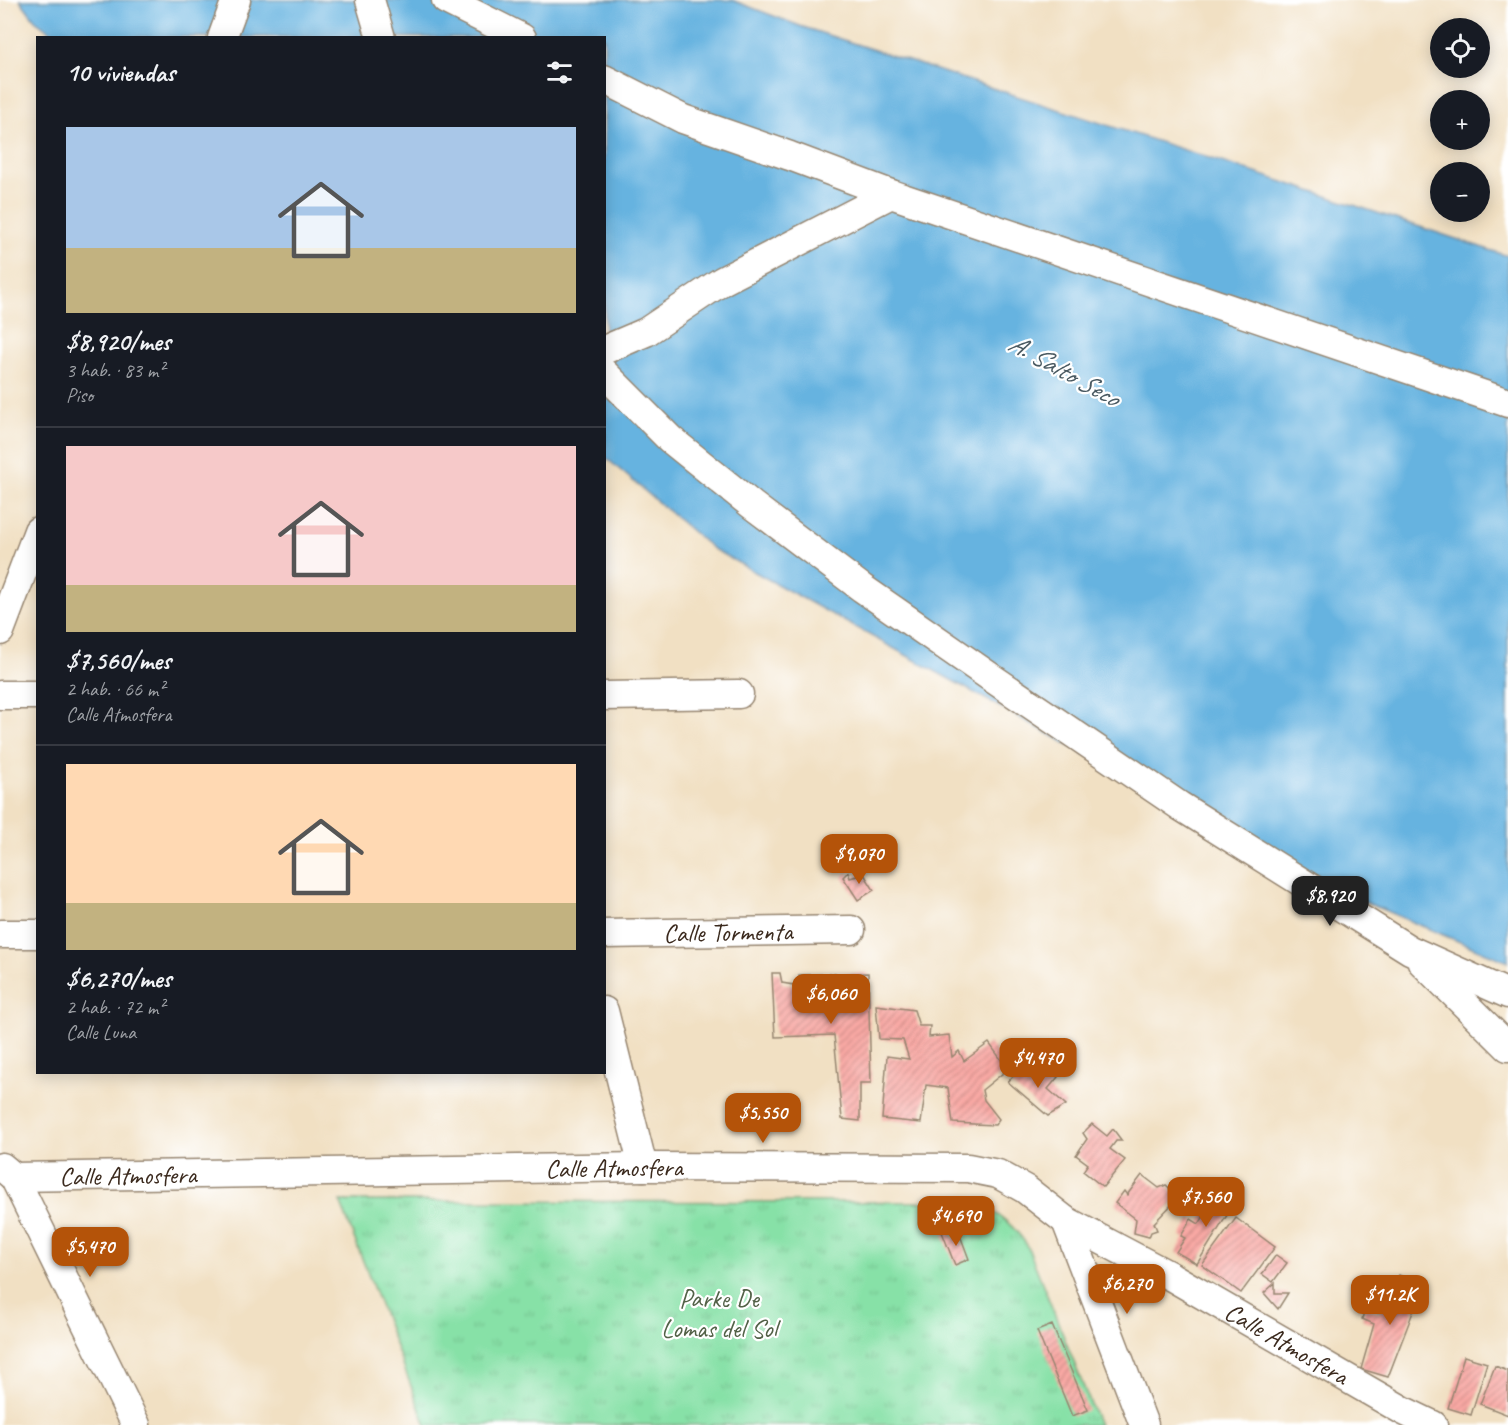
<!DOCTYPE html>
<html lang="es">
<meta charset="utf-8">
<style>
body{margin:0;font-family:Caveat,sans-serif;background:#20242c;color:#f1f3f6;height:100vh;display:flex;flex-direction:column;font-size:22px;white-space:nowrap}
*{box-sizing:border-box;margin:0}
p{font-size:20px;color:#9ea1a6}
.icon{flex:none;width:33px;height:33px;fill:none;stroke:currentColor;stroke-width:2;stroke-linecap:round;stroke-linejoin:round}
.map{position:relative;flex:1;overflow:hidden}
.side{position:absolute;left:36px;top:36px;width:570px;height:1038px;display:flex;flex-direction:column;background:#171b24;border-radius:0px;box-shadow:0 3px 15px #0003}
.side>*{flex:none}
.fabs{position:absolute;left:1430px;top:18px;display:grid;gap:12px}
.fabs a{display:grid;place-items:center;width:60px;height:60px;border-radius:50%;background:#171b24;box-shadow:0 3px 15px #0003;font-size:30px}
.price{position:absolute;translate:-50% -51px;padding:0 14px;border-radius:12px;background:#b45309;color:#fff;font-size:20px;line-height:39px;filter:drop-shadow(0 2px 3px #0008)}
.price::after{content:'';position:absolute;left:50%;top:36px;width:18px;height:14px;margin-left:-9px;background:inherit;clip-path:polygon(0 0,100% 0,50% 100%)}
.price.current{background:#222;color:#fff}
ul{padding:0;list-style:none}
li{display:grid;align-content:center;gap:12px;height:318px;padding:0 30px}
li+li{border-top:2px solid #363941}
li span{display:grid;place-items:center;height:186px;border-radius:0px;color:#555}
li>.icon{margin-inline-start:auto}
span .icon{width:108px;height:108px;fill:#fffc;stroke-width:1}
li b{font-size:26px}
h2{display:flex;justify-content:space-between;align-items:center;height:72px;padding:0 30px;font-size:26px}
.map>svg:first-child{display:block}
.park{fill:url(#park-tufts);stroke:#618662;stroke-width:1.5}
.water{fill:#66b3e0;stroke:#506e7f;stroke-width:1.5}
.building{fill:url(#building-hatch)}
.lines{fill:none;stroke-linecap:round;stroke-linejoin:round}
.minor-casing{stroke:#968570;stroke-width:31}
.minor{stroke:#fff;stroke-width:28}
.labels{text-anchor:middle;stroke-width:4.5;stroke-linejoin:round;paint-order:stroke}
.street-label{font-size:26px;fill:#3b2a1e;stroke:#fff}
.park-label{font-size:26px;fill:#526147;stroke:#fff}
.water-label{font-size:27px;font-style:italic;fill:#4a5a62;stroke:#fff}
</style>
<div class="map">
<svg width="1508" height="1425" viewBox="0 0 1508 1425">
<defs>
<pattern id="park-tufts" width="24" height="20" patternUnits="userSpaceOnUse" patternTransform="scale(1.5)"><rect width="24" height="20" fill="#87e1a7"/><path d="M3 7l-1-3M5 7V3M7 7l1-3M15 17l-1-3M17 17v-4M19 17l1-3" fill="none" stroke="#75c18f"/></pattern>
<pattern id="building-hatch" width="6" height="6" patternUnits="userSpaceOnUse" patternTransform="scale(1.5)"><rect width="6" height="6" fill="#f9a9a4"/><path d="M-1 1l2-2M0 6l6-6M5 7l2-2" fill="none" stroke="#cb8a85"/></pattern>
</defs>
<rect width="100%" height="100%" fill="#fff"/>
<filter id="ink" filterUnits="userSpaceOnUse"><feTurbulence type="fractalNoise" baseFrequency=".0167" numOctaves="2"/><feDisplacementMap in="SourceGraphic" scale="12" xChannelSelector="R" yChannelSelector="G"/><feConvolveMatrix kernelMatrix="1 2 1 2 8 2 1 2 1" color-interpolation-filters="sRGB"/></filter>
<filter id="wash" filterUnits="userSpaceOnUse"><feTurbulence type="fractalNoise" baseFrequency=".008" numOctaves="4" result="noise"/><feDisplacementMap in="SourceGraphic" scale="24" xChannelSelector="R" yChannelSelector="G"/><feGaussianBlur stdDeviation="1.35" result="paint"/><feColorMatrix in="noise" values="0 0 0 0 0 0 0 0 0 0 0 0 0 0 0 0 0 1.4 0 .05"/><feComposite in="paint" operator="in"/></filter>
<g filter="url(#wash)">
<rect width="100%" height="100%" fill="#f1e0c3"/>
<path class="park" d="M340 1201 953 1202C962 1203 972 1204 981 1207 1001 1213 1016 1229 1027 1245L1099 1425H426Z"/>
<path class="water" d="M20 0H732L800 26 1305 189 1508 256V962L1355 898 1180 806 713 549 605 457 604 38 58 37 35 20Z"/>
<g id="blocks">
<path class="building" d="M848 872 850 878 864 874 874 890 858 900 843 877Z
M772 973H780L782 983 800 986 799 975 868 973 871 1083H860V1121L842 1119 834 1035 775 1037Z
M876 1005 914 1010 919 1026H930L929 1037 949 1035 952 1057 959 1051 964 1061 989 1043 1008 1069 982 1090 984 1100 999 1119 995 1125 953 1123 948 1088 926 1085 921 1123 882 1119 887 1056 909 1059 903 1040 879 1039Z
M1040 1062 1058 1077 1048 1089 1066 1105 1048 1116 1008 1082 1019 1069 1028 1077Z
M1092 1124 1107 1136 1113 1129 1122 1141H1116L1110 1149 1125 1160 1103 1187 1083 1171 1088 1164 1076 1155 1087 1139 1083 1133Z
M1142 1175 1159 1188 1166 1185 1179 1197 1154 1223 1157 1230 1151 1232 1149 1237 1134 1233 1136 1219 1115 1203 1124 1191 1127 1195Z
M1221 1189 1237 1199 1197 1264 1176 1252 1185 1238 1181 1236 1191 1219 1199 1224Z
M1236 1218 1275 1247 1241 1293 1202 1265Z
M950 1229 954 1238 960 1235 969 1259 955 1265 942 1232Z
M1276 1255 1287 1263 1273 1282 1262 1274Z
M1399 1275 1423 1286 1388 1377 1361 1369 1374 1324 1362 1319 1365 1308 1379 1313Z
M1275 1283V1293H1288L1278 1309 1264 1293Z
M1052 1325 1088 1410 1072 1416 1037 1331Z
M1464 1356 1487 1363 1471 1415 1448 1408Z
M1495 1366 1508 1371V1415L1480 1404Z"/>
</g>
</g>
<g filter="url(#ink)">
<use href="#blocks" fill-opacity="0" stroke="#968570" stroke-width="1.5"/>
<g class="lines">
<g class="minor-casing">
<g id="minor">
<path d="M370 0 381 38"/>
<path d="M446 0 522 38"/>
<path d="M222 38 236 0"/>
<path d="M604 79 683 119 790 156 891 194 1508 403"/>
<path d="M604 350 646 332 722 281 891 194"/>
<path d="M604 373 670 439 752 505 862 588 989 676 1180 806 1410 950 1508 994"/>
<path d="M0 631 38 531"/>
<path d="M0 695H38"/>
<path d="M604 696 739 694"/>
<path d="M0 934H38"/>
<path id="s1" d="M604 934 851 930"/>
<path d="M1422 962 1508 1047"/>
<path d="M604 1011 643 1167"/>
<path d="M2 1167 14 1177 136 1425"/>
<path id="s2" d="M14 1177 643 1167 968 1168 998 1174 1025 1189 1066 1221 1172 1277 1404 1411 1433 1425"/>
<path d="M1066 1221 1144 1425"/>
</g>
</g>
<use href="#minor" class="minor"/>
</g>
</g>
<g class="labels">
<g class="street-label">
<text dy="9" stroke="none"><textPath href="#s1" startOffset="124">Calle Tormenta</textPath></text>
<text dy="9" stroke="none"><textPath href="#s2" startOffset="600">Calle Atmosfera</textPath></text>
<text dy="9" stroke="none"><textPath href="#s2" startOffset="114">Calle Atmosfera</textPath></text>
<text dy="9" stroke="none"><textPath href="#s2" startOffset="1320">Calle Atmosfera</textPath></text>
</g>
<g class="park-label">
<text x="719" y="1307">Parke De<tspan x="719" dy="30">Lomas del Sol</tspan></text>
</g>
<g class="water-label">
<text transform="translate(1064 370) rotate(29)" y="9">A. Salto Seco</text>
</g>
</g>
</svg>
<div class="fabs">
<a><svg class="icon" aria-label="locate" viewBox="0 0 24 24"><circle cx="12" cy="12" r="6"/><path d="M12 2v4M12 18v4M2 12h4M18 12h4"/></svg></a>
<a>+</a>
<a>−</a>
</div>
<b class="price" style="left:859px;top:885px">$9,070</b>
<b class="price current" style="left:1330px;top:927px">$8,920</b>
<b class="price" style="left:831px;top:1025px">$6,060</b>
<b class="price" style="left:1038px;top:1089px">$4,470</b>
<b class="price" style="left:763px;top:1144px">$5,550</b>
<b class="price" style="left:1206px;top:1228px">$7,560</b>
<b class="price" style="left:956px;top:1247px">$4,690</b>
<b class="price" style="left:90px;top:1278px">$5,470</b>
<b class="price" style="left:1127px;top:1315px">$6,270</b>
<b class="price" style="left:1390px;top:1326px">$11.2K</b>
<section class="side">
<h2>10 viviendas<svg class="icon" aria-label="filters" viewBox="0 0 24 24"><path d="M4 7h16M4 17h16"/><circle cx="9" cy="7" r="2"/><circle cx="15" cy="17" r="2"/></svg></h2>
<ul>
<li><span style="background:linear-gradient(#a9c7e8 65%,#c2b280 0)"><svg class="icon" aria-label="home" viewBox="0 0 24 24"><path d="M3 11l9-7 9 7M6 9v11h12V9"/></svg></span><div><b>$8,920/mes</b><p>3 hab. · 83 m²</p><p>Piso</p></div></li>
<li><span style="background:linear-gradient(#f6c9c9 75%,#c2b280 0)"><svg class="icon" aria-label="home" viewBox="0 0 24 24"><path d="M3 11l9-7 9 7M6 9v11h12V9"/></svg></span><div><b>$7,560/mes</b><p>2 hab. · 66 m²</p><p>Calle Atmosfera</p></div></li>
<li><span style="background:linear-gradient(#ffd9b3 75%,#c2b280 0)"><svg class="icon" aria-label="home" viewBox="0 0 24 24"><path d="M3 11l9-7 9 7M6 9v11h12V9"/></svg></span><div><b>$6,270/mes</b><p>2 hab. · 72 m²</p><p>Calle Luna</p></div></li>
</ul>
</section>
</div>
